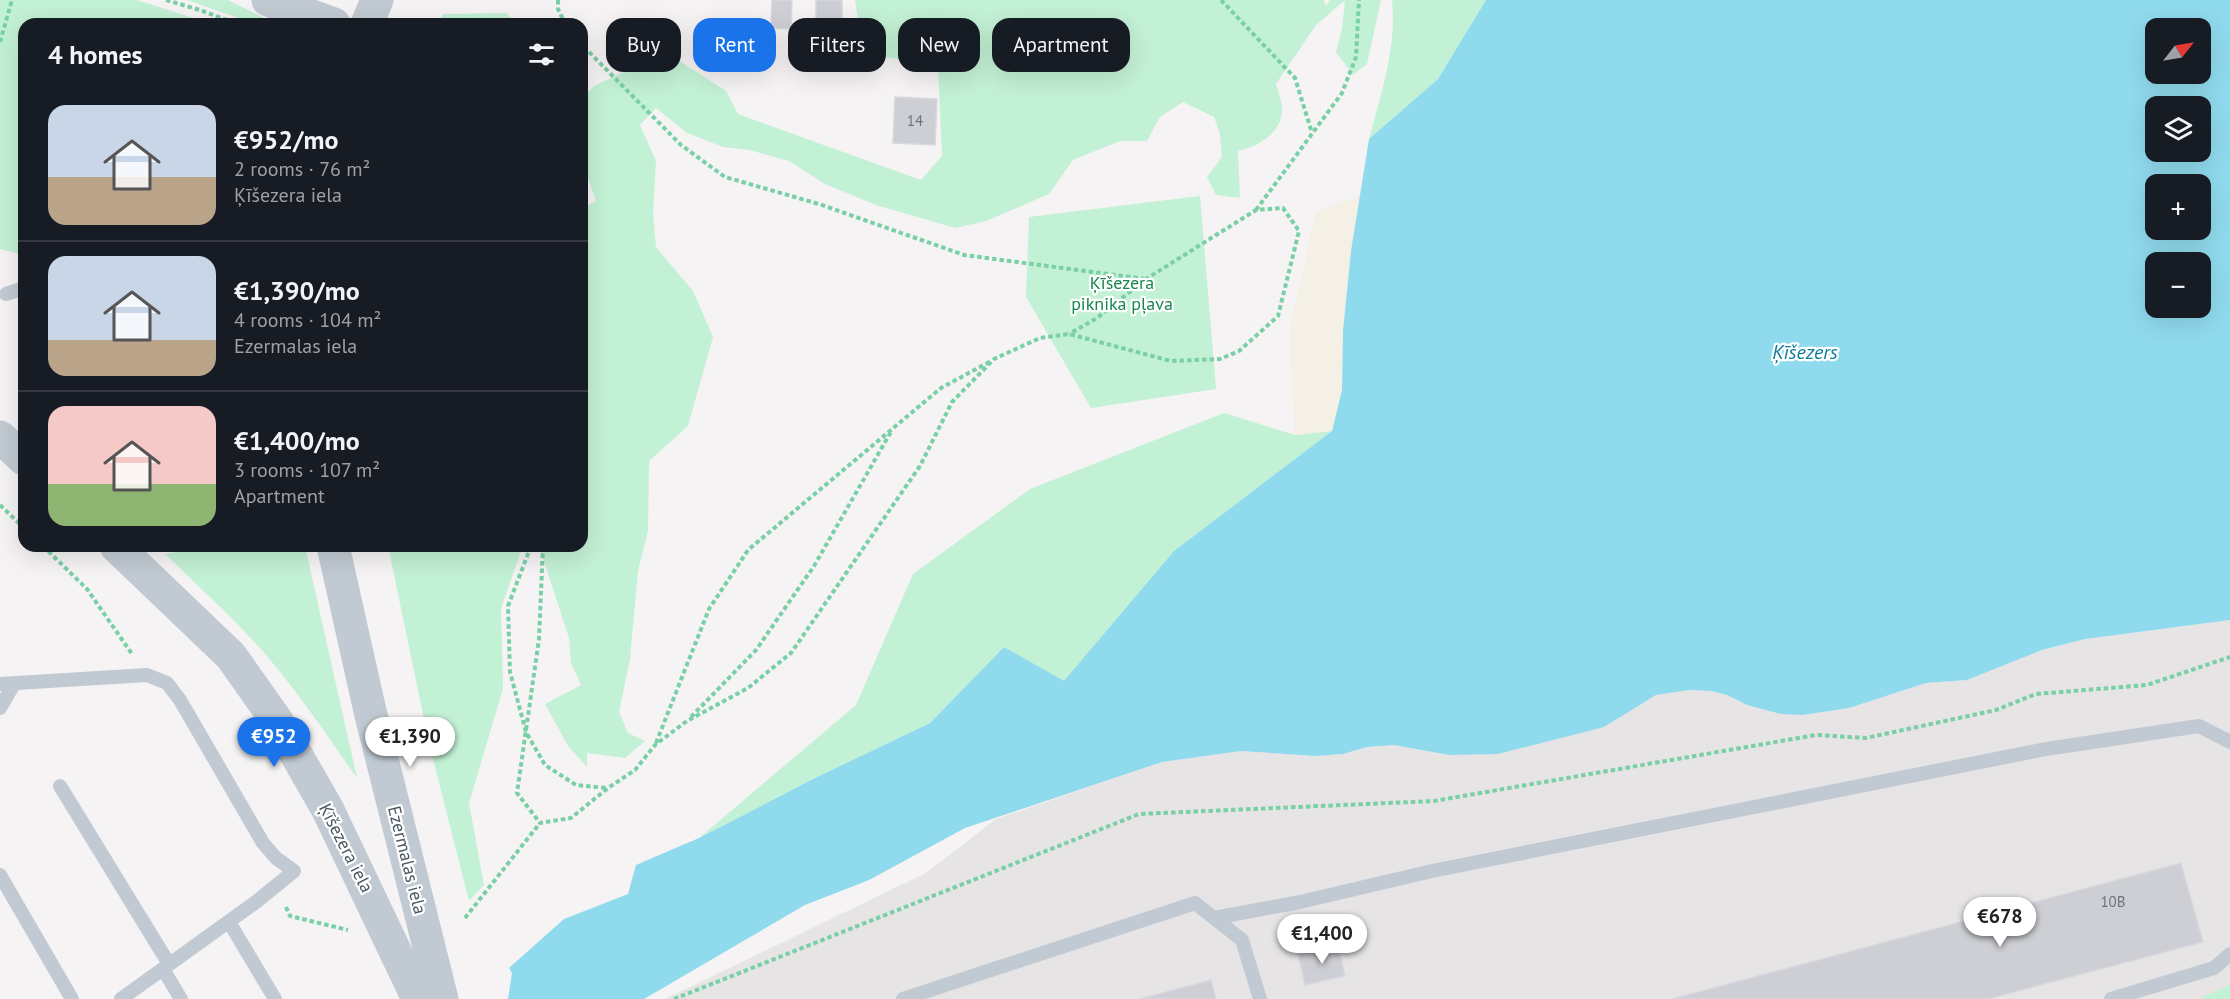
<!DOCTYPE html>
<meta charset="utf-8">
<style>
body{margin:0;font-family:"PT Sans",sans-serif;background:#20242c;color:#f1f3f6;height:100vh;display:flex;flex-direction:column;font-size:22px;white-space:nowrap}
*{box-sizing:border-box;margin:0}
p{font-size:20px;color:#9ea1a6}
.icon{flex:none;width:33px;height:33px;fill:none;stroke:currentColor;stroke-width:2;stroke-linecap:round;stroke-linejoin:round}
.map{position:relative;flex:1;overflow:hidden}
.panel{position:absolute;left:18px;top:18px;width:570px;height:534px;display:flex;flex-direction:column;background:#171b24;border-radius:18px;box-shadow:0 6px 24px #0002}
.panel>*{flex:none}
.top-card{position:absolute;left:606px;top:18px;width:570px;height:54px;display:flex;gap:12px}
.needle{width:39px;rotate:59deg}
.buttons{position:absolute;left:2145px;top:18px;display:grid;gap:12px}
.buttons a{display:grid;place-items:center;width:66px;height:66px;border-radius:12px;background:#171b24;box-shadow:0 6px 24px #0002;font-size:30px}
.price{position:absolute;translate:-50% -51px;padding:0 14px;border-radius:21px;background:#fff;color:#222;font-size:20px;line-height:39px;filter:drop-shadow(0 2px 3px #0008)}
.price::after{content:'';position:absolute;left:50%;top:36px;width:18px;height:14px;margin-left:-9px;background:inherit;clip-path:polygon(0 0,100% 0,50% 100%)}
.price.selected{background:#1a73e8;color:#fff}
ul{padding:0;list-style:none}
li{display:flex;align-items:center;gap:18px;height:150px;padding:0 30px}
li+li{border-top:2px solid #363941}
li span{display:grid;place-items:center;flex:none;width:168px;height:120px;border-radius:18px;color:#555}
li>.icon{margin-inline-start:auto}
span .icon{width:72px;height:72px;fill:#fffc;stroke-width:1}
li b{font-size:26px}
h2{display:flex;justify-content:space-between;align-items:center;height:72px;padding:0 30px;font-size:26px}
.chip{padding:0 21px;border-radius:18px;background:#171b24;box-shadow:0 6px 24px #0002;font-size:21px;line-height:54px}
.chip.selected{background:#1a73e8;color:#fff}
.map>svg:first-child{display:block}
.education{fill:#e6e4e5}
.green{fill:#c3f1d5}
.sand{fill:#f5f0e5}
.water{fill:#90daee;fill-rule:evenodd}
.building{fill:#cdcfd5;stroke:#d7d9de;stroke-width:1.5}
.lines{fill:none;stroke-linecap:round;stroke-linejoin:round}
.path{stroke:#7ad0a6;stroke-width:4;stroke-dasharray:4.5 3;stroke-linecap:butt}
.service{stroke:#c1cad2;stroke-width:14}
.tertiary{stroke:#c1cad2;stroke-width:33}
.labels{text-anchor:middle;stroke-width:4.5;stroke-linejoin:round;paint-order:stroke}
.number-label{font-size:15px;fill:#6b747e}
.park-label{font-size:18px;fill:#17864f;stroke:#fff}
.street-label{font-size:18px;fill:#4a5661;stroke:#fff}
.water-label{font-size:20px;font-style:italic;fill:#0c7c9b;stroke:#fff}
</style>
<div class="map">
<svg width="2230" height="999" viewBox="0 0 2230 999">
<rect width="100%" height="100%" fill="#f5f3f3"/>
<path class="education" d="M2230 620V999H665L926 873 996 819 1162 762 1241 751 1315 756 1343 754 1367 747 1394 745 1449 755 1604 727 1656 695 1689 690 1711 691 1727 695 1747 705 1803 715 1849 708 1926 683 1967 680 2042 650 2085 639Z"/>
<path class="green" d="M0 0H137L212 24H24V255L0 249Z
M187 0H228L276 24H256Z
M855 0H1324L1326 6 1330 0H1381L1367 64 1353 75 1336 52 1342 29 1345 0 1316 25 1276 84C1278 92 1283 104 1282 112 1280 134 1258 146 1238 151L1240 198 1216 195 1207 177 1222 157 1220 134 1214 117 1183 102 1160 117 1147 141H1120L1073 160 1049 194 986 221 955 228 876 205 825 184 789 161 750 150 723 147 687 133 656 108 640 125 656 161 653 214 656 247 693 291 713 337 688 426 649 461 648 531 638 571 630 659 619 712 628 733 645 741 625 758 587 753V767L568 746 545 704 581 685 571 663 569 638 539 546H582V209L596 201 582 160V99L594 86 624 72 638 56 661 49 726 91 738 114 921 180 942 156 938 65 863 54Z
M1392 0H1486L1438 79 1369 139C1381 94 1397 47 1392 0Z
M507 13 515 24H439L443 14Z
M1200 196 1216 389 1091 408 1026 297 1029 217Z
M1224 413 1295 435 1332 431 1174 551 1064 682 1004 647 930 723 815 778 699 838 856 705 913 574 1030 489Z
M209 546H305L357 778C326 734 296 689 260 648 230 615 197 585 165 554Z
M388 546H523L501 608 503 689 469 803 484 885 469 901 429 743Z
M2230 985V999H2201L2203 997Z"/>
<path class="sand" d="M1361 195 1351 251 1343 331 1342 390 1332 431 1295 435 1289 333 1316 212Z"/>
<path class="water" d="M1486 0H2230V620L2085 639 2042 650 1967 680 1926 683 1849 708 1803 715 1781 714 1747 705 1727 695 1711 691 1689 690 1656 695 1604 727 1498 754 1449 755 1394 745 1367 747 1343 754 1315 756 1241 751 1162 762 965 828 869 880 805 905 644 999H508L512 973 509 968 564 919 628 894 636 865 699 838 815 778 930 723 1004 647 1064 681 1174 551 1332 431 1342 390 1343 331 1351 251 1369 139 1438 79ZM2156 28H2200V74H2156ZM2156 106H2200V152H2156ZM2156 184H2200V230H2156ZM2156 262H2200V308H2156Z"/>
<path class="building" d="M772 0H792L791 29 771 28Z
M816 0H842V32H816Z
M895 97 937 99 935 145 893 143Z
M2181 863 2203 942 1988 999H1672Z
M1338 945 1345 976 1305 985 1298 954Z
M1211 980 1216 999H1140Z"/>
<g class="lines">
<path class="path" d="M166 0 200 10 237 24
M558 0V9L565 24
M1221 0 1295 78 1312 133
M0 42 12 0
M589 52 681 145 725 177 819 204 964 255 1146 279
M1256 210 1342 93 1356 57 1359 0
M0 505 24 528
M43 546 87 589 132 654
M531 546 508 606 510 672 526 732 545 765 576 785 607 788
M543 546 539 639 517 793 540 823 571 818 608 788 635 770 655 745 687 721 748 688 791 653 920 466 952 402 994 359 1040 338 1069 334 1171 361 1220 359 1239 351 1278 316 1299 231 1283 208 1256 210 1146 279 1097 318 1069 334
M691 717 756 650 814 566 892 430
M656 743 709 609 748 550 941 388 991 361
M286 907 290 916 348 930
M465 918 540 823
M674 999 1139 814 1434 801 1816 735 1866 738 1996 710 2036 694 2147 685 2230 657"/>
<path class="service" d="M6 294 24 288
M0 684 147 675 167 683 180 700 263 843 276 858 294 871 256 902 121 999
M0 708 14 684
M60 786 169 964
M0 875 72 999
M1214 918 1300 902 1432 871 2046 749 2199 726 2230 742
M229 922 275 999
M163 969 181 999
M903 999 1195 903 1242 940 1260 999
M2111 999 2214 968 2230 954"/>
<path class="tertiary" d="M268 0 334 24
M367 24 377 0
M0 437 24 459
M116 546 231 656 277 721 328 810 418 999
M333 546 370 711 442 999"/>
</g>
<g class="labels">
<g class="number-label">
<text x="915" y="126">14</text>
<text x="2113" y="907">10B</text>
</g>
<g class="park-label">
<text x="1122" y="289">Ķīšezera<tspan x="1122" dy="21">piknika pļava</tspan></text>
</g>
<g class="street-label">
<text transform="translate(346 848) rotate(63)" y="6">Ķīšezera iela</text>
<text transform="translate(407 860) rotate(76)" y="6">Ezermalas iela</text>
</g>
<g class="water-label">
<text x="1805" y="359">Ķīšezers</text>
</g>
</g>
</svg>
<div class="buttons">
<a><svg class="needle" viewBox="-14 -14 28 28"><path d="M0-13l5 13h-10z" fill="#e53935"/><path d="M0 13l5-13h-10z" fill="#9ea1a6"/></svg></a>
<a><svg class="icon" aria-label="layers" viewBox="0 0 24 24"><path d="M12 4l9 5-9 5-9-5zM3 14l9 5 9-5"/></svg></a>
<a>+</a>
<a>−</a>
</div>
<b class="price selected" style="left:274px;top:768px">€952</b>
<b class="price" style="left:410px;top:768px">€1,390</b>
<b class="price" style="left:2000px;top:948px">€678</b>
<b class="price" style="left:1322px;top:965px">€1,400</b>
<div class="top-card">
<a class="chip">Buy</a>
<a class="chip selected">Rent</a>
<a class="chip">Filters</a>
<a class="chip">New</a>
<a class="chip">Apartment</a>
</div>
<section class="panel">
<h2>4 homes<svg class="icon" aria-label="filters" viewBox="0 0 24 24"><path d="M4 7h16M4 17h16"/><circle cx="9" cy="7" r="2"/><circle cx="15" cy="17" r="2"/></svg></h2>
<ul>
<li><span style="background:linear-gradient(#c9d6e8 60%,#b9a48a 0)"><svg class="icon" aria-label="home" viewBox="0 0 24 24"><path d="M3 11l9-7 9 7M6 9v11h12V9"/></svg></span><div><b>€952/mo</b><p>2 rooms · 76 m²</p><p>Ķīšezera iela</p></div></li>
<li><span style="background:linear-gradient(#c9d6e8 70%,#b9a48a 0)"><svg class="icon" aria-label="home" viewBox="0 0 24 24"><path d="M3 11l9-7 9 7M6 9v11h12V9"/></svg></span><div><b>€1,390/mo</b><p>4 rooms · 104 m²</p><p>Ezermalas iela</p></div></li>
<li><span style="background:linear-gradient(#f6c9c9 65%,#8fb573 0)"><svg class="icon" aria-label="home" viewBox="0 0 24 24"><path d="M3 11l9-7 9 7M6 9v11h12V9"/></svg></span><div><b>€1,400/mo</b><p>3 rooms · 107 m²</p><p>Apartment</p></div></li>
</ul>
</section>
</div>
